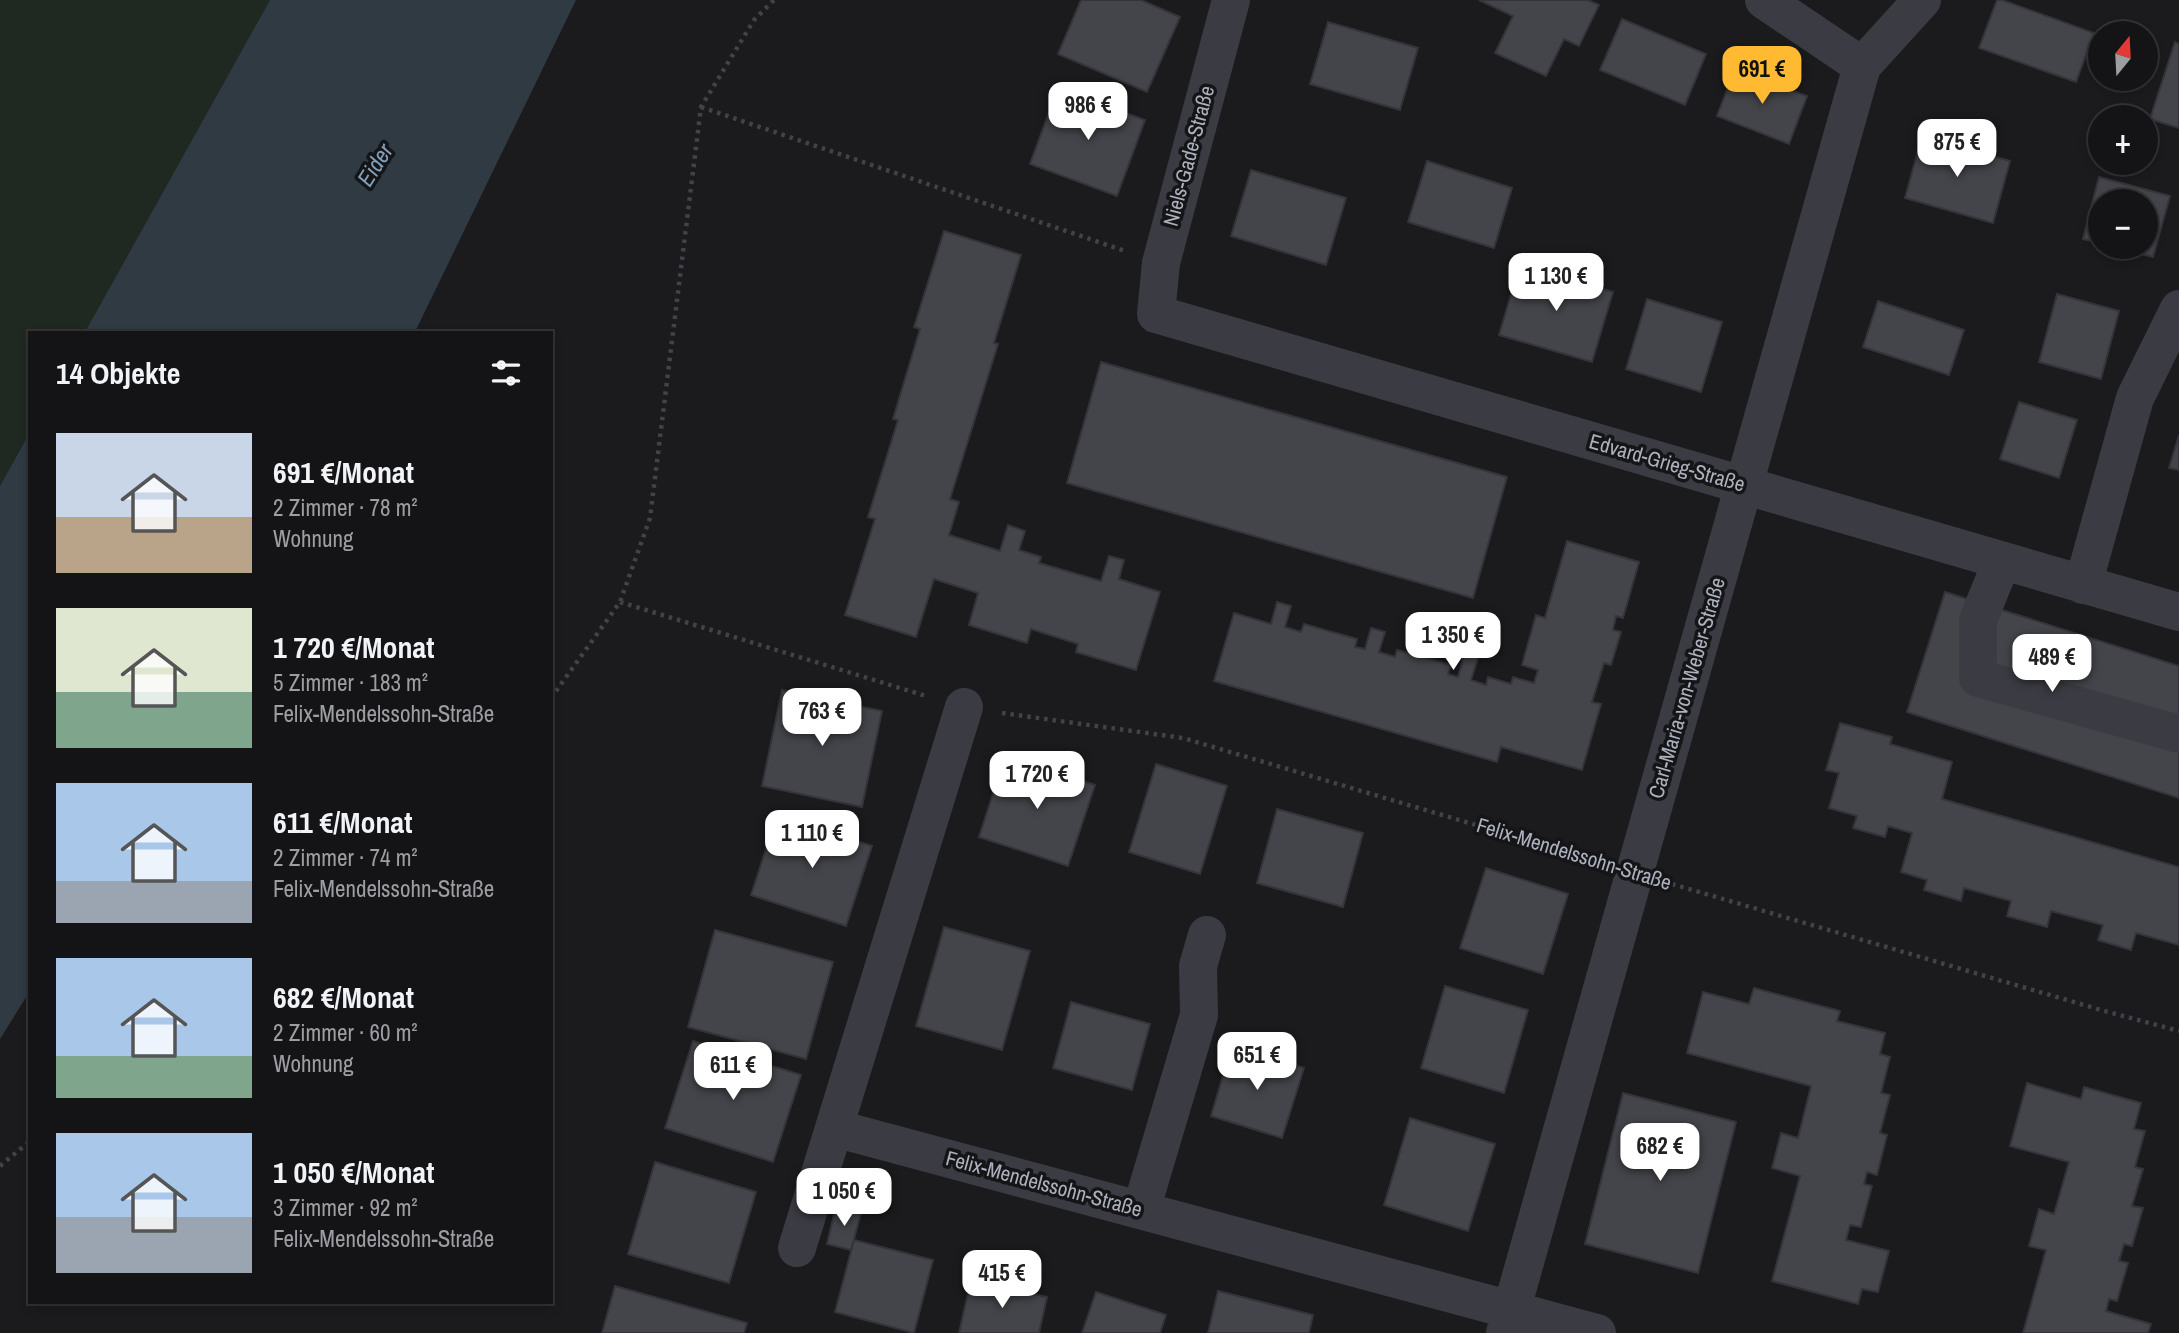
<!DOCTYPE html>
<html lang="de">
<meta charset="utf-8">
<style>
body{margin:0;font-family:"Archivo Narrow",sans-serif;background:#1d1d1f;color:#f1f3f6;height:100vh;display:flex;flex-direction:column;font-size:26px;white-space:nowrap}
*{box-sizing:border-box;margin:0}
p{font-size:23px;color:#9d9ea1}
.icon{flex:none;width:38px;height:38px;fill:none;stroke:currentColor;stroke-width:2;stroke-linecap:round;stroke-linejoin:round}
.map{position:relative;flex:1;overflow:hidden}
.panel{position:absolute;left:28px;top:331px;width:525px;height:973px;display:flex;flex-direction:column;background:#141416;border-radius:0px;box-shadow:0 4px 10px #0003,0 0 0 2px #333335}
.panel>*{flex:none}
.needle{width:46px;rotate:18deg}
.tools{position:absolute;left:2088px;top:21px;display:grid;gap:14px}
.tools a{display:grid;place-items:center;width:70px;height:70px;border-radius:50%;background:#141416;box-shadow:0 4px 10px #0003,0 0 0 2px #333335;font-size:35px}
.price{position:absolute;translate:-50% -60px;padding:0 16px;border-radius:14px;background:#fff;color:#222;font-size:23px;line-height:46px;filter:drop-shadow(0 2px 4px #0008)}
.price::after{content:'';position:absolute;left:50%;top:42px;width:21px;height:16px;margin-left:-10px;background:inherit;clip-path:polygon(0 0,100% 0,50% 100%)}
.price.selected{background:#ffba31;color:#111}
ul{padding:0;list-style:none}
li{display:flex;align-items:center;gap:21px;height:175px;padding:0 28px}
li span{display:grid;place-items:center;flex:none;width:196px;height:140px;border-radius:0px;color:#555}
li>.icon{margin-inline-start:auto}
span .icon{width:84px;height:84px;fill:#fffc;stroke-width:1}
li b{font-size:30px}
h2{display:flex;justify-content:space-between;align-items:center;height:84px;padding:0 28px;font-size:30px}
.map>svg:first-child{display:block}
.green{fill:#202921}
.water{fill:#2f3a43}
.building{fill:#44454a;stroke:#34343a;stroke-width:2}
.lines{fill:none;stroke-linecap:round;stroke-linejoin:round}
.path{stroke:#41434a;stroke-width:4.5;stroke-dasharray:3.5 5;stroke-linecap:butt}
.minor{stroke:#3b3c43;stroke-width:38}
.labels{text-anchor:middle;stroke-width:7;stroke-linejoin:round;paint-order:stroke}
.street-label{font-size:21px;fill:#acb1be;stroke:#151518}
.water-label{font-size:23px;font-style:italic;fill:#81a0bb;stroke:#151518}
</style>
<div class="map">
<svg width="2179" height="1333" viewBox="0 0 2179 1333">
<rect width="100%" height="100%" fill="#1b1a1d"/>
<path class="green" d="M0 0H270L85 332H30V432L0 486Z"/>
<path class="water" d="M270 0H576L415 332H85Z
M30 432V991L0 1039V486Z"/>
<path class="building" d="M1081 0H1141L1180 17 1147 92 1058 54Z
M1479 0H1588L1599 5 1579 46 1564 39 1546 76 1495 53 1513 16Z
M1997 0H2002L2094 33 2076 82 1979 48Z
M1622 19 1706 54 1685 105 1600 70Z
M1328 22 1418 48 1400 110 1310 84Z
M2175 42 2179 44V128L2150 119Z
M1735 69 1807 96 1789 144 1717 116Z
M1058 88 1145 120 1117 196 1030 164Z
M1922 136 2010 161 1993 223 1905 198Z
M1427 161 1512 188 1494 248 1408 222Z
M1251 170 1346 198 1326 265 1231 236Z
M2099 177 2170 196 2153 257 2113 247H2146V201H2100V243L2083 239Z
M944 231 1021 255 994 343 998 344 950 499 959 502 949 535 1000 551 1008 525 1025 531 1019 550 1041 557 1039 563 1101 581 1109 556 1124 560 1119 579 1160 592 1136 670 1076 652 1078 644 1031 629 1027 643 969 625 978 593 934 579 916 637 845 615 875 519 868 517 898 420 893 419 920 329 914 327Z
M1520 264 1613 292 1592 362 1499 335Z
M2057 294 2119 311 2101 379 2039 362Z
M1647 299 1722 322 1701 392 1626 369Z
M1878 301 1964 330 1949 375 1863 347Z
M1101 362 1507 477 1473 598 1067 483Z
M2019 402 2077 420 2059 478 2000 459Z
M2179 435V470L2169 468Z
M1567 541 1639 562 1623 618 1616 616 1613 630 1621 632 1611 665 1604 663 1592 702 1601 704 1582 770 1501 747 1497 762 1214 681 1234 613 1271 624 1277 602 1291 606 1285 627 1301 632 1304 624 1357 639 1355 647 1365 649 1371 628 1385 632 1379 652 1395 657 1397 650 1451 665 1448 674 1458 677 1464 654 1478 658 1471 680 1486 685 1488 677 1511 684 1513 677 1534 683 1538 670 1522 665 1536 615 1545 618Z
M1945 592 2179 666V798L1907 712Z
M782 690 882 711 862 807 762 786Z
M1840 723 1892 737 1890 744 1952 762 1942 799 2179 867V945L2136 933 2131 950 2098 940 2103 925 2051 911 2047 927 2007 916 2011 901 1964 888 1961 901 1924 890 1927 880 1901 872 1912 833 1888 826 1885 837 1853 828 1857 816 1829 808 1839 773 1826 770Z
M1005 756 1095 785 1068 866 979 837Z
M1156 764 1227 786 1200 874 1129 852Z
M1277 809 1363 833 1343 907 1257 883Z
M777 815 872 846 846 926 751 895Z
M1486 868 1568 894 1543 974 1460 948Z
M944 927 1030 951 1002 1050 916 1026Z
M715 930 833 962 806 1059 688 1027Z
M1445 986 1528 1010 1504 1093 1421 1068Z
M1754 988 1840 1011 1837 1021 1885 1033 1880 1054 1890 1057 1881 1093 1890 1095 1880 1133 1887 1135 1877 1175 1867 1172 1864 1184 1872 1186 1861 1227 1850 1225 1846 1240 1889 1251 1878 1292 1862 1289 1858 1304 1772 1281 1800 1176 1772 1168 1781 1133 1798 1138 1811 1086 1687 1053 1703 992 1749 1004Z
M1071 1002 1150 1024 1132 1090 1053 1068Z
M693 1041 801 1075 773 1162 665 1128Z
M1232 1045 1304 1068 1282 1138 1211 1116Z
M2027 1083 2081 1099 2084 1087 2141 1103 2134 1129 2145 1131 2135 1167 2143 1169 2132 1206 2143 1208 2132 1246 2124 1244 2119 1261 2128 1263 2117 1301 2109 1299 2106 1311 2151 1324 2148 1333H2023L2046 1250 2029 1246 2039 1209 2054 1214 2069 1162 2010 1146Z
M1623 1093 1736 1122 1698 1273 1585 1244Z
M1410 1118 1495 1144 1468 1231 1384 1205Z
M655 1162 756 1192 729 1283 628 1254Z
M836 1206 861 1213 851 1250 827 1244Z
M854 1240 933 1260 914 1333 835 1312Z
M971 1280 1047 1297 1039 1333H959Z
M615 1286 747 1323 744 1333H602Z
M1218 1291 1313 1315 1309 1333H1208Z
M1096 1292 1166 1315 1160 1333H1082Z"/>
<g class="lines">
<path class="path" d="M701 107 1125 251
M620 602 926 696
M551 698 620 602 650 518 701 107 754 20 774 0
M1002 713 1183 738 1597 861
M1672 884 2101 1010 2179 1031
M0 1166 30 1141"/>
<path class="minor" d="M1231 0 1161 263 1156 314 2179 612
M1764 0 1862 66
M2002 561 1978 620V678L2179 734
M2083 585 2135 398 2179 309
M964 707 834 1128 1597 1333
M1141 1210 1199 1015 1198 966 1207 935
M797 1248 834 1128
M1505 1333 1862 66 1922 0"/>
</g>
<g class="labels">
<g class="street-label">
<text transform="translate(1189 156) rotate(-75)" y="7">Niels-Gade-Straße</text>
<text transform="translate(1667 463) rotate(16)" y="7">Edvard-Grieg-Straße</text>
<text transform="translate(1687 688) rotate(-74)" y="7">Carl-Maria-von-Weber-Straße</text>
<text transform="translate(1574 854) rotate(17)" y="7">Felix-Mendelssohn-Straße</text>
<text transform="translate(1044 1184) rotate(15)" y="7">Felix-Mendelssohn-Straße</text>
</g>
<g class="water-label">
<text transform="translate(375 165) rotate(-58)" y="8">Eider</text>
</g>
</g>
</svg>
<div class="tools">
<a><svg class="needle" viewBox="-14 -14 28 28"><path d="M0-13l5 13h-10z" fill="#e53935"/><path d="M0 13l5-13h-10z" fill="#9d9ea1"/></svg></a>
<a>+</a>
<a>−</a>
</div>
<b class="price selected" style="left:1762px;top:106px">691 €</b>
<b class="price" style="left:1088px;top:142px">986 €</b>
<b class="price" style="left:1957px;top:179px">875 €</b>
<b class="price" style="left:1556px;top:313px">1 130 €</b>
<b class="price" style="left:1453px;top:672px">1 350 €</b>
<b class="price" style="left:2052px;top:694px">489 €</b>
<b class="price" style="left:822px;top:748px">763 €</b>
<b class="price" style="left:1037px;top:811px">1 720 €</b>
<b class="price" style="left:812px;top:870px">1 110 €</b>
<b class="price" style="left:1257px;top:1092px">651 €</b>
<b class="price" style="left:733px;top:1102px">611 €</b>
<b class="price" style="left:1660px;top:1183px">682 €</b>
<b class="price" style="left:844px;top:1228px">1 050 €</b>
<b class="price" style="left:1002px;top:1310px">415 €</b>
<section class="panel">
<h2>14 Objekte<svg class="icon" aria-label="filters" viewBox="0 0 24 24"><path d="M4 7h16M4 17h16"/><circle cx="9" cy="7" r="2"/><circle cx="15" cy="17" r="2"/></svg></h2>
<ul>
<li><span style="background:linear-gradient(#c9d6e8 60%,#b9a48a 0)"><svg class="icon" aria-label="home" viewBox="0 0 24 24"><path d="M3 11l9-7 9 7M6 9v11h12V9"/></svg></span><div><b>691 €/Monat</b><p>2 Zimmer · 78 m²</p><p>Wohnung</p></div></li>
<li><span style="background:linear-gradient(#dfe7d0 60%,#7fa58c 0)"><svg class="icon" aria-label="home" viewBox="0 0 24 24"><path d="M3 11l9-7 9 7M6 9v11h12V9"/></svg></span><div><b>1 720 €/Monat</b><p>5 Zimmer · 183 m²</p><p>Felix-Mendelssohn-Straße</p></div></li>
<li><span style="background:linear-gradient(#a9c7e8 70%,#9aa5b1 0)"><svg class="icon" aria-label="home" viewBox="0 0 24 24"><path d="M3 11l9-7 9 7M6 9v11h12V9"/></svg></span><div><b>611 €/Monat</b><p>2 Zimmer · 74 m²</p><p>Felix-Mendelssohn-Straße</p></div></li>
<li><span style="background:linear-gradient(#a9c7e8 70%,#7fa58c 0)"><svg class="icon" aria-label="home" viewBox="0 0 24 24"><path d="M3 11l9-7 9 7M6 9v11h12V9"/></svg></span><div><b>682 €/Monat</b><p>2 Zimmer · 60 m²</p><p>Wohnung</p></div></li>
<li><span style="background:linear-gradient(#a9c7e8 60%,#9aa5b1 0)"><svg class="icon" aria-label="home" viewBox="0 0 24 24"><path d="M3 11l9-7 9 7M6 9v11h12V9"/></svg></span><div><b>1 050 €/Monat</b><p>3 Zimmer · 92 m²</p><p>Felix-Mendelssohn-Straße</p></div></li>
</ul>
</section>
</div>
